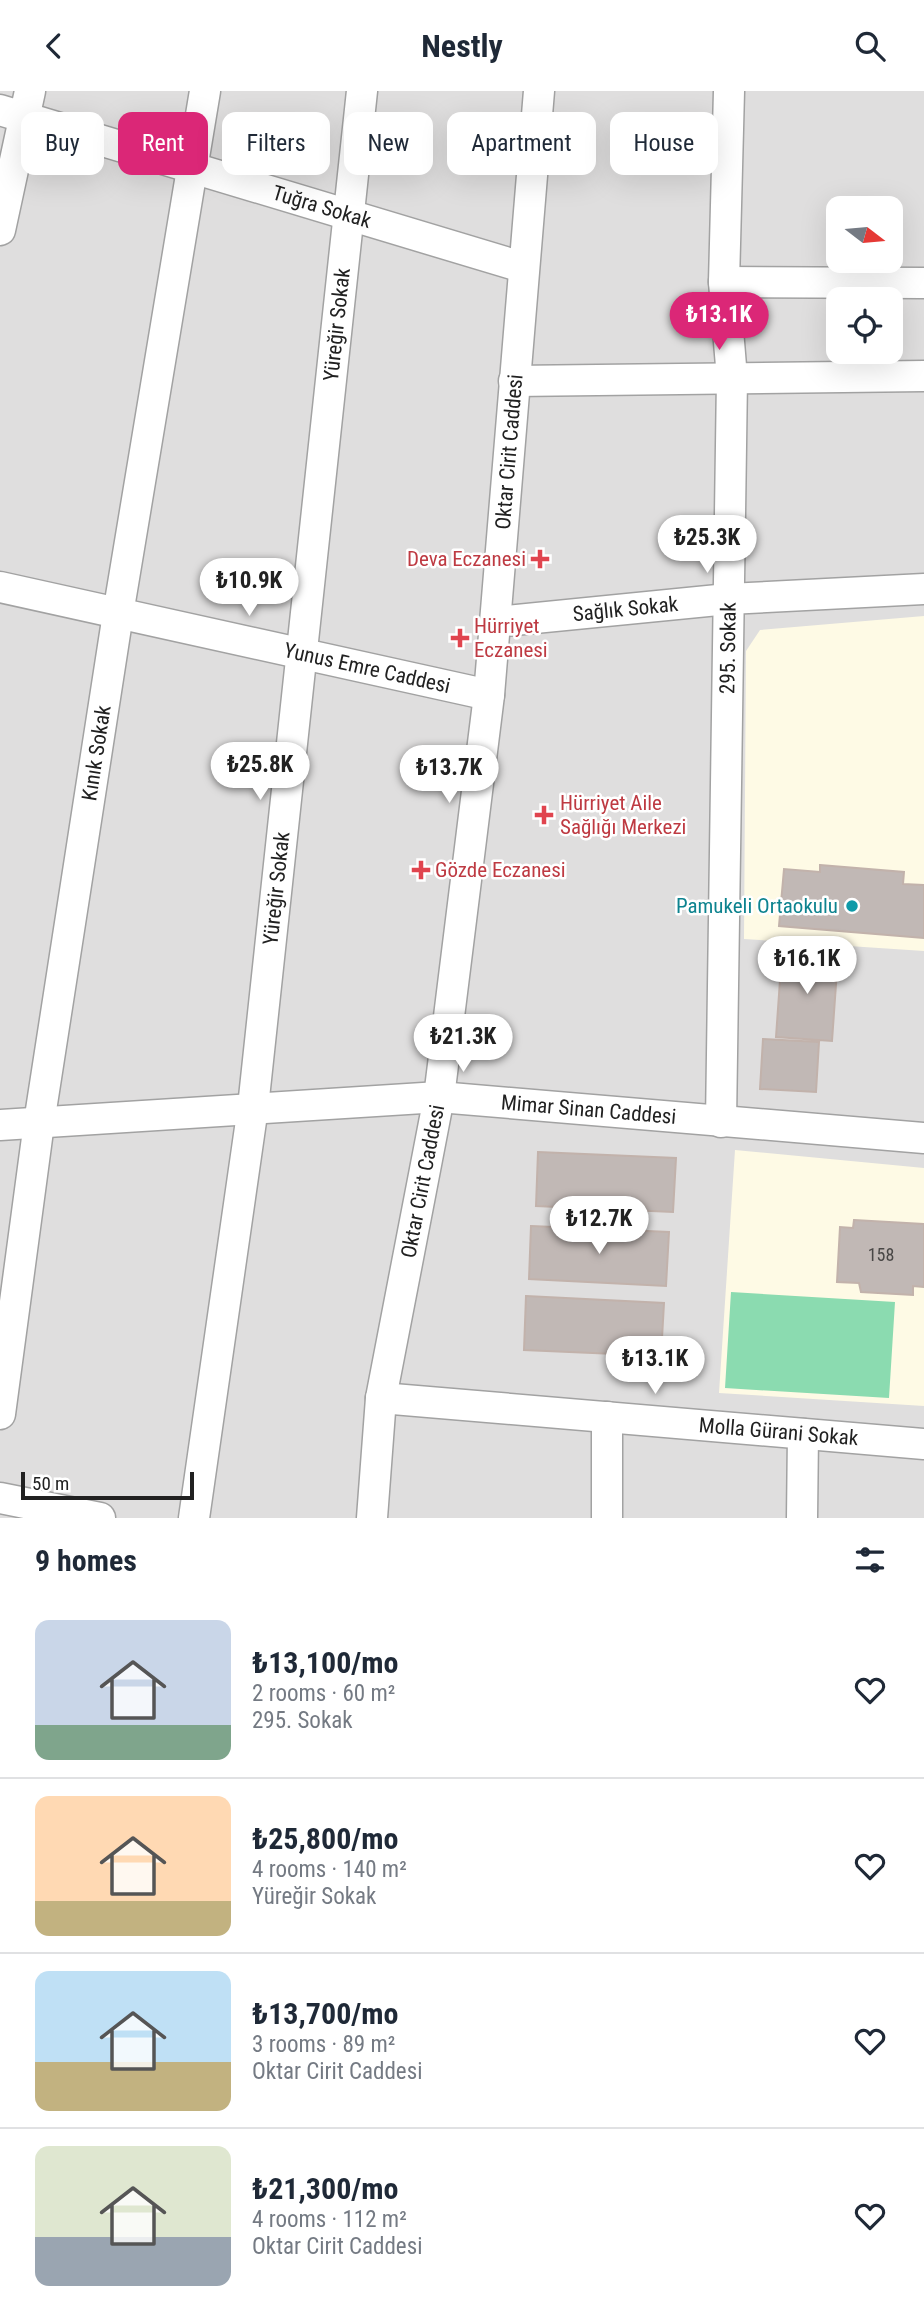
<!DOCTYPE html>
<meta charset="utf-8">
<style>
body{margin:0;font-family:"Roboto Condensed",sans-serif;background:#f2f2f3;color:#1f2937;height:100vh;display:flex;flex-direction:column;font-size:26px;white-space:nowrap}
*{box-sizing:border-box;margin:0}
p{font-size:23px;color:#747a83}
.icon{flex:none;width:38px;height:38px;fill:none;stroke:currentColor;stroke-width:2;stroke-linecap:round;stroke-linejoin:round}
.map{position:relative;height:1427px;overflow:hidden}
.panel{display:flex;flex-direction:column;background:#fff;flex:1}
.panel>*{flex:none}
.top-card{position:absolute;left:21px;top:21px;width:882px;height:63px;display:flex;gap:14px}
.needle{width:46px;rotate:106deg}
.fabs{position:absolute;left:826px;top:105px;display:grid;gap:14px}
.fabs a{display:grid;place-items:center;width:77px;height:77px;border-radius:14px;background:#fff;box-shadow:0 7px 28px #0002;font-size:35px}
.scale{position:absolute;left:21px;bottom:18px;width:173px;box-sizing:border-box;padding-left:7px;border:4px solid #212121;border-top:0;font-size:19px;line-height:24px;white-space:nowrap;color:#212121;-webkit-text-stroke:5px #fff;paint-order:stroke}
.price{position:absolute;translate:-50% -60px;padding:0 16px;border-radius:24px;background:#fff;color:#222;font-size:23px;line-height:46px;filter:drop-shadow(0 2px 4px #0008)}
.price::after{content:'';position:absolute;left:50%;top:42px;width:21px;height:16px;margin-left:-10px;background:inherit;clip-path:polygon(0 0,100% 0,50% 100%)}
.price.on{background:#db2777;color:#fff}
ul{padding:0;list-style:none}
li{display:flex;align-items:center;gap:21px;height:175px;padding:0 35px}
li+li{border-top:2px solid #e0e1e3}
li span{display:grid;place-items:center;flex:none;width:196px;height:140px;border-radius:14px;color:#555}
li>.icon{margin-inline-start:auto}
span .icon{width:84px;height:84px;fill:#fffc;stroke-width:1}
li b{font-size:30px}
h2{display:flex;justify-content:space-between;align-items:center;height:84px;padding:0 35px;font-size:30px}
.chip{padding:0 24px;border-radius:14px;background:#fff;box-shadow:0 7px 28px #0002;font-size:24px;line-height:63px}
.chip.on{background:#db2777;color:#fff}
header{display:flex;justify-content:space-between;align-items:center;height:91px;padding:0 35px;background:#fff;font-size:32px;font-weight:700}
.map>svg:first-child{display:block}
.residential{fill:#dfdede;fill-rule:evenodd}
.education{fill:#fefae5}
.pitch{fill:#8bdbb0}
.building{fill:#c1b8b5;stroke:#c2b2ab;stroke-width:2}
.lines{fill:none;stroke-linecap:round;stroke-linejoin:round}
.minor-casing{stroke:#a2a2a2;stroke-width:33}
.minor{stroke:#fff;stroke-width:30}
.health-dot{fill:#e0444e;stroke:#fff;stroke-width:2.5}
.culture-dot{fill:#0f9aa8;stroke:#fff;stroke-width:2.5}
.labels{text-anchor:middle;stroke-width:5;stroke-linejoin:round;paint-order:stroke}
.number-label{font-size:18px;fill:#494746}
.street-label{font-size:21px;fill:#212121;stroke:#fff}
.health-label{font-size:21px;fill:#be3a42;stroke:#fff;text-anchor:start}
.culture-label{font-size:21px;fill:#0d838f;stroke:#fff;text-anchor:end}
</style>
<header><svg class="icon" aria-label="back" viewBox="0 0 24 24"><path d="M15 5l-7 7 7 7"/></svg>Nestly<svg class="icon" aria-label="search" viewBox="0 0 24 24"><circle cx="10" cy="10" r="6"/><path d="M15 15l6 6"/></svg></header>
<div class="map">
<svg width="924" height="1427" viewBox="0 0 924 1427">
<rect width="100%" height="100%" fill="#f1ede8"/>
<path class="residential" d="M0 0H924V1427H0ZM838 117H891V170H838ZM838 208H891V261H838Z"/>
<path class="education" d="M924 525V860L744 848 746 560 760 539Z
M735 1059 924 1077V1315L719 1302Z"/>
<path class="pitch" d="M731 1201 895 1211 889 1307 725 1297Z"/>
<path class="building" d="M820 774 904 781 903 793 924 794V847L779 835 784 778 820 781Z
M782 861 838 865 832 950 776 946Z
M763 948 819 951 816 1001 760 998Z
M538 1061 676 1067 673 1121 536 1115Z
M854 1129 924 1133V1196L913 1195V1204L861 1201 859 1192 837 1191 840 1136 853 1137Z
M531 1135 669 1141 666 1195 529 1188Z
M526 1205 664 1212 661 1265 524 1259Z"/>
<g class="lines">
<g class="minor-casing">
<g id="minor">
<path id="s1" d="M0 19 522 176"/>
<path d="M0 139 30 0"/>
<path d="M724 191 924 192"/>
<path d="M514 290 924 285"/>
<path id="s2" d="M0 496 489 604"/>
<path id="s3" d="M495 531 728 508 924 498"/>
<path id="s4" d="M721 1031 732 287 724 191 729 0"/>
<path id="s5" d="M0 1034 439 1006 924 1047"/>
<path id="s6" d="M381 1307 924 1353"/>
<path id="s7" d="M0 1323 39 1032 118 523 205 0"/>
<path d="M607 1326V1427"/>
<path d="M0 1407 100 1427"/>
<path id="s8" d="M194 1427 253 1016 362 0"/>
<path id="s9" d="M372 1427 381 1307 439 1006 489 604 539 0"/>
<path d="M802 1427 803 1343"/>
</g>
</g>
<use href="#minor" class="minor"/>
</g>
<g class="health-dot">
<path d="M536.5 457.5h7v7h7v7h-7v7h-7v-7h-7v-7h7z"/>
<path d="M456.5 536.5h7v7h7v7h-7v7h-7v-7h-7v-7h7z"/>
<path d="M540.5 713.5h7v7h7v7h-7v7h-7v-7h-7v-7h7z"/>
<path d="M417.5 768.5h7v7h7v7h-7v7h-7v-7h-7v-7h7z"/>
</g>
<circle class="culture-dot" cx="852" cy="815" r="7"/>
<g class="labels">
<g class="number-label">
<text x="881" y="1170">158</text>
</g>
<g class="street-label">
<text dy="7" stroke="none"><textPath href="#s1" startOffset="336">Tuğra Sokak</textPath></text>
<text dy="7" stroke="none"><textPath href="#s8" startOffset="1202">Yüreğir Sokak</textPath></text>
<text dy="7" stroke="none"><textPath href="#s9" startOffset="1076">Oktar Cirit Caddesi</textPath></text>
<text dy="7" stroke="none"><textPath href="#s3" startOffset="131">Sağlık Sokak</textPath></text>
<text dy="7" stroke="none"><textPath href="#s4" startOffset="474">295. Sokak</textPath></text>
<text dy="7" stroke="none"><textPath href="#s2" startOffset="376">Yunus Emre Caddesi</textPath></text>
<text dy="7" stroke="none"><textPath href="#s7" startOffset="668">Kınık Sokak</textPath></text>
<text dy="7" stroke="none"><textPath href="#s8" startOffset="635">Yüreğir Sokak</textPath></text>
<text dy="7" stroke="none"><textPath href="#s5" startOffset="590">Mimar Sinan Caddesi</textPath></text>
<text dy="7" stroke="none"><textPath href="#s9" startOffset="341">Oktar Cirit Caddesi</textPath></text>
<text dy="7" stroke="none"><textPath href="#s6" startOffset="399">Molla Gürani Sokak</textPath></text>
</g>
<g class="health-label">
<text x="526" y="475" text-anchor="end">Deva Eczanesi</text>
<text x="474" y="542">Hürriyet<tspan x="474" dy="24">Eczanesi</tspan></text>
<text x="560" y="719">Hürriyet Aile<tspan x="560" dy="24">Sağlığı Merkezi</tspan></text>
<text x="435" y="786">Gözde Eczanesi</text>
</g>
<g class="culture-label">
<text x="838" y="822">Pamukeli Ortaokulu</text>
</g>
</g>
</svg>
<div class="fabs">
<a><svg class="needle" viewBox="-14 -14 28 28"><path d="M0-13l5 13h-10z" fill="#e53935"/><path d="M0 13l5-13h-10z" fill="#747a83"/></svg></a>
<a><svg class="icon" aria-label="locate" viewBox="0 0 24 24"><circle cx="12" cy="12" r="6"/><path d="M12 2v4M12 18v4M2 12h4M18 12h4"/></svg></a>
</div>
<div class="scale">50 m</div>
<b class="price on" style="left:719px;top:261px">₺13.1K</b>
<b class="price" style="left:707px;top:484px">₺25.3K</b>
<b class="price" style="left:249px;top:527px">₺10.9K</b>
<b class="price" style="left:260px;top:711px">₺25.8K</b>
<b class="price" style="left:449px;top:714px">₺13.7K</b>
<b class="price" style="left:807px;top:905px">₺16.1K</b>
<b class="price" style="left:463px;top:983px">₺21.3K</b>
<b class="price" style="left:599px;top:1165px">₺12.7K</b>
<b class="price" style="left:655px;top:1305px">₺13.1K</b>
<div class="top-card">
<a class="chip">Buy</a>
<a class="chip on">Rent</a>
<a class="chip">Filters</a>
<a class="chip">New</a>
<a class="chip">Apartment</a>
<a class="chip">House</a>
</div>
</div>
<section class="panel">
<h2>9 homes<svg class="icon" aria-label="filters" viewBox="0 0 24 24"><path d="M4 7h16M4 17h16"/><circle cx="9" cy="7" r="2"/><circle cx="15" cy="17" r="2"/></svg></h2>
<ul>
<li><span style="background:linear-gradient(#c9d6e8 75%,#7fa58c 0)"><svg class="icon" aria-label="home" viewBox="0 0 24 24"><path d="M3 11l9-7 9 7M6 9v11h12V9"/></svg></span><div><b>₺13,100/mo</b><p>2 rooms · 60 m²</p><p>295. Sokak</p></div><svg class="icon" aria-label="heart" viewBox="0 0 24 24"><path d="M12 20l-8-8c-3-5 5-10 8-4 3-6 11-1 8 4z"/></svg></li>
<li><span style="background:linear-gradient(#ffd9b3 75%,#c2b280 0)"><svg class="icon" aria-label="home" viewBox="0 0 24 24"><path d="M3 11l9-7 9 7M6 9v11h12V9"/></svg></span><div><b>₺25,800/mo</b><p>4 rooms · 140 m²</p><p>Yüreğir Sokak</p></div><svg class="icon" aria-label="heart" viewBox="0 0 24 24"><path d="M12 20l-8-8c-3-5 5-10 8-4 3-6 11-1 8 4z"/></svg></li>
<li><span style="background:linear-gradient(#bfe0f5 65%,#c2b280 0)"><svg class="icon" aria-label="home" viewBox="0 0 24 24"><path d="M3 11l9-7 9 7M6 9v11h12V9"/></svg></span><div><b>₺13,700/mo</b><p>3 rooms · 89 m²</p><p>Oktar Cirit Caddesi</p></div><svg class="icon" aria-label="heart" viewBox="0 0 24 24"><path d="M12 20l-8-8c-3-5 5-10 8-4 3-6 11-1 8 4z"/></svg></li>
<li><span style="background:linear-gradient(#dfe7d0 65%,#9aa5b1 0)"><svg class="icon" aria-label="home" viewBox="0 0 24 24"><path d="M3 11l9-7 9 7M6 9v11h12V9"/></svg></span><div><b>₺21,300/mo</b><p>4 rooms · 112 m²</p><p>Oktar Cirit Caddesi</p></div><svg class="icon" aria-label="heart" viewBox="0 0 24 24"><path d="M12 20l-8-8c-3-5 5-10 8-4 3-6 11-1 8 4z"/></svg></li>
</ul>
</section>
